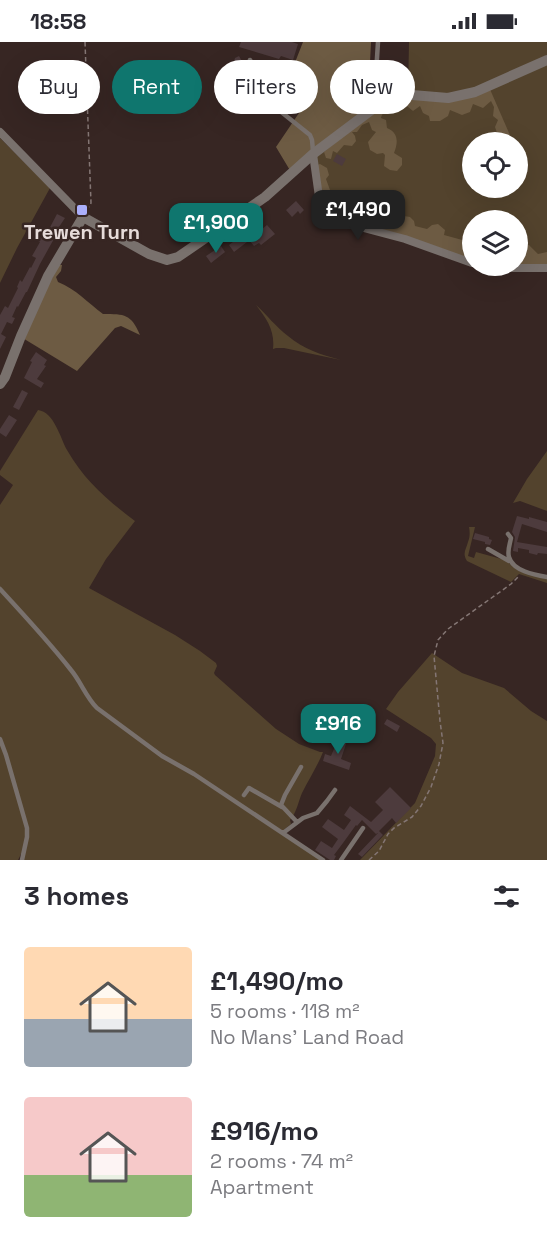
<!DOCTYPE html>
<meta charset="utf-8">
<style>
body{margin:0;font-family:"Space Grotesk",sans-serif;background:#f7f7f7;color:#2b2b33;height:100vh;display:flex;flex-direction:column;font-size:22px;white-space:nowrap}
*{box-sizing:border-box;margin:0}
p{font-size:20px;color:#7c7c81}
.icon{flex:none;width:33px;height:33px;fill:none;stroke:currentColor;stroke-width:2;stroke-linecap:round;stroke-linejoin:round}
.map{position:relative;height:818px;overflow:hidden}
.drawer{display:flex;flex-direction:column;background:#fff;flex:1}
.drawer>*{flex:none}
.hud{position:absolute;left:18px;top:18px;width:512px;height:54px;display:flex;gap:12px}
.fabs{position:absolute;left:462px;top:90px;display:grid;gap:12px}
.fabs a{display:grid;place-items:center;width:66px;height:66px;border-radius:50%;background:#fff;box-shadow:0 6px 24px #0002;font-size:30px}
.price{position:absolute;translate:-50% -51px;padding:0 14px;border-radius:12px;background:#0f766e;color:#fff;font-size:20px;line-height:39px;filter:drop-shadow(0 2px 3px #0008)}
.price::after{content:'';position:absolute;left:50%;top:36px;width:18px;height:14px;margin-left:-9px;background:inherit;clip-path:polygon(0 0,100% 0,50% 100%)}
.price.current{background:#222;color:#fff}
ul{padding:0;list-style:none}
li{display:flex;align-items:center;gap:18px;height:150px;padding:0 24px}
li span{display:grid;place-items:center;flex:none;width:168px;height:120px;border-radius:6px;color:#555}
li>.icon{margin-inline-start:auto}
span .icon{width:72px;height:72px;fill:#fffc;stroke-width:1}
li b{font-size:26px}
h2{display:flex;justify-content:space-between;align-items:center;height:72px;padding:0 24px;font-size:26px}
.pill{padding:0 21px;border-radius:27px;background:#fff;box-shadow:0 6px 24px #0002;font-size:21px;line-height:54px}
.pill.current{background:#0f766e;color:#fff}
.status{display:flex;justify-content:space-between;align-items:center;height:42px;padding:0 30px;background:#fff;direction:ltr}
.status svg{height:16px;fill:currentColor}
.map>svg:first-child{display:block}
.green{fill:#53432d;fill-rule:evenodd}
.forest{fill:#6d5b43}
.building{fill:#4d3b3d}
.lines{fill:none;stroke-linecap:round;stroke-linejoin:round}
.path{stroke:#847674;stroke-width:1.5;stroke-dasharray:4.5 3;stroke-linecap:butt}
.service{stroke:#79716d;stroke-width:4.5}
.minor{stroke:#79716d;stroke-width:8}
.tertiary{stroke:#79716d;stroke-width:10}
.poi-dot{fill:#abaffb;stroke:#372623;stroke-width:2}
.labels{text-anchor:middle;stroke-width:5;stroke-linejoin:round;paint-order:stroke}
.poi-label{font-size:20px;font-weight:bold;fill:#e6dbd9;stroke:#372623}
</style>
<div class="status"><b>18:58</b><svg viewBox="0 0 49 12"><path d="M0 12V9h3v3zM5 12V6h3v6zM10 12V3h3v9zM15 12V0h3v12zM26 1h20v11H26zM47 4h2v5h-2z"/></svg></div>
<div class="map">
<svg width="547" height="818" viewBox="0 0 547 818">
<rect width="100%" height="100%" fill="#372623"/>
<path class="green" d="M409 0H547V223H518V178H472V218L326 170 316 115 383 61 448 55 408 52ZM472 100H518V146H472Z
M0 96 50 146 17 206 0 241Z
M256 263C267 273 276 285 288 294 303 307 322 313 341 318L284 306H276L273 307C275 289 267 277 256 263Z
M38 368C54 370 60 395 67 408 85 439 106 457 135 479L106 517 89 546 175 593 200 609 216 621 217 624 214 631 215 633 276 687 299 702 320 710H323C317 725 309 737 302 751 298 760 297 770 290 778L291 782 281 790 322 818H21V812L18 818H0V463L13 443 0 433V429Z
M547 409V469L520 459 513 461 527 437Z
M469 485H475L468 514 474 516 476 510 505 518 519 529 547 537V541L519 532 511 540 467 519C462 511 466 508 468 500 470 495 470 490 469 485Z
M432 611 462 631 504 646 531 669 547 679V818H360L415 761 435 714 436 702 431 696 386 667 398 650Z"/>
<path class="forest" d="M303 0H371L368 63 370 67 291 130 276 105 299 71 285 46Z
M489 45 513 100H503V96L498 94 495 85 498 78 493 74 494 65 491 59 483 66 473 62 470 70 462 73 450 68 448 74 440 79H430L429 74 423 71 420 64 413 69 402 60C394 66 384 65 381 76L386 78 387 86C399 91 398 101 394 111L402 116V123L397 129 390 128 384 124 385 113 383 111 377 112 370 108 368 100 376 90 372 88 369 80 362 83 357 90H352L355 94 356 99 352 104 344 103 337 111 333 109 331 117 326 116 324 110 383 61 401 53 448 57Z
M320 122 327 126 329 133 326 137 330 148 328 154C331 158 333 158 337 161 341 164 341 169 346 173L350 170 349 164 357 160 370 168 372 174 379 170 383 171 386 177 389 176 399 178 404 174 410 175 414 179 415 184 427 187 432 183 438 182 445 188 444 193 466 199 472 193V218L350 182 323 166 317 123Z
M518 201 523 204 529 203 538 212 547 210V223H518Z
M59 223H62L61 229 56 235 58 240C76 247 88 261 103 272 125 272 131 272 140 293L121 284 115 286 77 329 21 295Z"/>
<path class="building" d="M241 0H292L298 2 293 18 281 14 279 17 239 5Z
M239 14 244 23 247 22 252 30 238 37 232 27 235 16Z
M337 112 346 117 342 124 333 119Z
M296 159 304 168 300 172 298 169 292 175 286 168Z
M57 172 65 176 53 194 55 195 40 222 27 250H26L18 265 17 264 12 275 15 276 12 282 7 280 1 292 6 295 0 307V273L5 264 8 266 18 246 17 245 20 238 22 240 30 225 31 226 36 216 32 214 40 200 38 199 41 194 44 195 47 191Z
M267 183 275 192 261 203 259 201 254 204 249 198Z
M242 193 247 200 234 210 229 203Z
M221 204 225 210 211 221 206 214Z
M36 310 47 318 44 323 46 324 37 337 44 341 41 346 24 336 32 320 30 319Z
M22 348 28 351 19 368 13 365Z
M9 373 17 378 6 395 0 391V387Z
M517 474 529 477V475L547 480V490L522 482 517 500 547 505V512L538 511 537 513 529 511V508L518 506V510L513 509 515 495 512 490Z
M475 491 489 495V497L492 498 490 503 485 502V500L473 497Z
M387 677 400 684 397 690 384 682Z
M339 695 347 699 341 717 351 721 349 728 323 719 325 712 331 714Z
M390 745 411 766 396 781 392 776 379 789 383 793 362 815 358 812 378 791 376 792 362 778 357 784 356 783 343 801 334 813 336 814 334 818H330L315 808 321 799 332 806 338 797 322 785 328 777 344 788 351 778 344 773 350 764 371 780 383 768 375 760Z"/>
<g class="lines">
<path class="path" d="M85 0 91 161 88 166
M369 818 379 809 388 792 394 786 412 775 421 764 431 745 439 722 443 701 440 679 434 614 438 598 448 587 511 542 519 534"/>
<path class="service" d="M250 18 280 69 310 93 312 98 313 109
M374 63 378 0
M508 492 511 496C510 502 507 509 509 515 513 529 535 533 547 535
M488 507 509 519
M0 547C24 573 49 600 71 628 81 640 86 655 97 666L162 714 194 732 323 818
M0 697 6 713 27 786V795L22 818
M244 753 249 746 282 765
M297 780 281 763 285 753 301 725
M283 791 303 776 317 771 327 759 335 748
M341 818 363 786"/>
<path class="minor" d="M0 90 83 175
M313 112 320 162 325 171 341 180 405 197 472 221
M492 224 512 226H547"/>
<path class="tertiary" d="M0 342 5 335 21 294 48 234 83 175 149 212 167 218 178 215 265 155 313 112 382 60 400 52 448 56 475 50 547 18"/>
</g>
<rect class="poi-dot" x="76" y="162" width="12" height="12" rx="3"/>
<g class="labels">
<g class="poi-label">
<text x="82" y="197">Trewen Turn</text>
</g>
</g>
</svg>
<div class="fabs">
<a><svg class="icon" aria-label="locate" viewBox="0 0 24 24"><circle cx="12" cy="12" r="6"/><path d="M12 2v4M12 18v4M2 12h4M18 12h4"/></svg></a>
<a><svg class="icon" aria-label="layers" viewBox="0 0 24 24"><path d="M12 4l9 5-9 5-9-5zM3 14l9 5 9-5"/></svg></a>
</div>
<b class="price current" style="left:358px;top:199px">£1,490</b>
<b class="price" style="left:216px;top:212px">£1,900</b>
<b class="price" style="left:338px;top:713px">£916</b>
<div class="hud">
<a class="pill">Buy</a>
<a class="pill current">Rent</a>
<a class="pill">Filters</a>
<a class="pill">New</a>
</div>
</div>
<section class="drawer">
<h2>3 homes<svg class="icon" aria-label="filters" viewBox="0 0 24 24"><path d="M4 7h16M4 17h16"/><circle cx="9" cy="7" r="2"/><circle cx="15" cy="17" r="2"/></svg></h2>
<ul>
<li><span style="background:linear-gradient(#ffd9b3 60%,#9aa5b1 0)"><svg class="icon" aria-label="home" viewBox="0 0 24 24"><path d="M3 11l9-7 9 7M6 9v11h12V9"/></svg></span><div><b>£1,490/mo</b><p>5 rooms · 118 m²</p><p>No Mans' Land Road</p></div></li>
<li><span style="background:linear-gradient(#f6c9c9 65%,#8fb573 0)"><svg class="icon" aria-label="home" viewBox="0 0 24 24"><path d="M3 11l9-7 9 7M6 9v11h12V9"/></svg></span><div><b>£916/mo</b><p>2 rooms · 74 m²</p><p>Apartment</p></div></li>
</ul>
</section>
